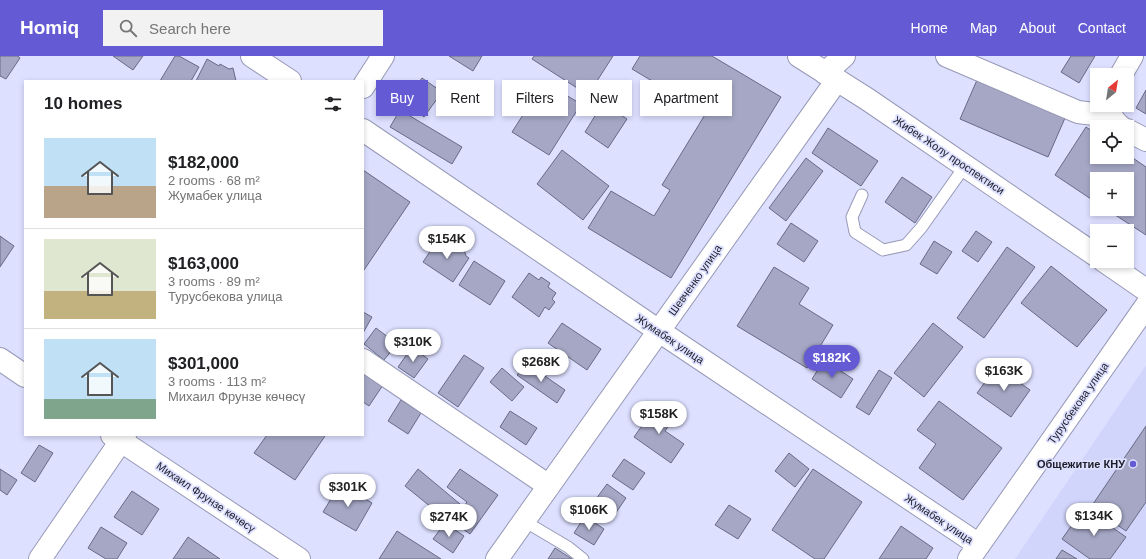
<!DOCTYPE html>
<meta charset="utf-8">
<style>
body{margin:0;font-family:Helvetica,sans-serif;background:#f2f2f2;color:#202124;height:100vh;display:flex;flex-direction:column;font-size:15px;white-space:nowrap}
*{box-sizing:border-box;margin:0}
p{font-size:13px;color:#757577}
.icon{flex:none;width:22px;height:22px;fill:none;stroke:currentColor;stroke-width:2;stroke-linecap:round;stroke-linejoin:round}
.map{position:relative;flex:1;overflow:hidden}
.sheet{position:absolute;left:24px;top:24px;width:340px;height:356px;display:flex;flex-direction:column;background:#fff;border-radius:0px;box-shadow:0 2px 6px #0003}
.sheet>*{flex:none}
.top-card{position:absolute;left:376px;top:24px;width:380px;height:36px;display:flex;gap:8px}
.needle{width:26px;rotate:30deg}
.buttons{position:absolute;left:1090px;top:12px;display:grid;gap:8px}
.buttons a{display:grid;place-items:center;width:44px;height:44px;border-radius:0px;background:#fff;box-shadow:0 2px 6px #0003;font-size:20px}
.price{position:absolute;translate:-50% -34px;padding:0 9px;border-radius:14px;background:#fff;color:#222;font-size:13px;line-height:26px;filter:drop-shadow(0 1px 2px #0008)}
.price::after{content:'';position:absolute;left:50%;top:24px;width:12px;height:9px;margin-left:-6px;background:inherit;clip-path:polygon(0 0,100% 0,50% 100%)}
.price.on{background:#645bd4;color:#fff}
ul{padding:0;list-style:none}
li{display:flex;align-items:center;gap:12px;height:100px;padding:0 20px}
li+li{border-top:1px solid #e0e0e0}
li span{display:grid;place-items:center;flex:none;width:112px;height:80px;border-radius:0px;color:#555}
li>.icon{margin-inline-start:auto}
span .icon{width:48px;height:48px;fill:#fffc;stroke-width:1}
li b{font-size:17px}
h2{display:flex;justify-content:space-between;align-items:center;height:48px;padding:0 20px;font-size:17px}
.chip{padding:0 14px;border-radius:0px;background:#fff;box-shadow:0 2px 6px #0003;font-size:14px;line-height:36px}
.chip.on{background:#645bd4;color:#fff}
header{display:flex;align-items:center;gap:24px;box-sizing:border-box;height:56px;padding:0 20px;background:#645bd4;color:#fff}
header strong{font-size:19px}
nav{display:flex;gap:22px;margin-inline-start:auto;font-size:14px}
.search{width:280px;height:36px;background:#f2f2f2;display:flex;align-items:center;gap:10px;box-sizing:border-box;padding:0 14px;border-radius:0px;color:#757577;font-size:15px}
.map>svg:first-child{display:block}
.built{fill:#d2d5fb}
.building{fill:#a5a7c5;stroke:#686a85}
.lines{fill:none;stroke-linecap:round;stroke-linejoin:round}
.service-casing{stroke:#9799b6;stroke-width:13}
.minor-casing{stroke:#9799b6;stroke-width:24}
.tertiary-casing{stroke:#9799b6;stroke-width:24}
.secondary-casing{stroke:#9799b6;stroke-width:24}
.primary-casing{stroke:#9799b6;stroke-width:24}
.service{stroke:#fff;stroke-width:11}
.minor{stroke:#fff;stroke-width:22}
.tertiary{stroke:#fff;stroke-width:22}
.secondary{stroke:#fff;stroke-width:22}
.primary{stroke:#fff;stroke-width:22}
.poi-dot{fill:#645bd4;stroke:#dde0ff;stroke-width:1.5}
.labels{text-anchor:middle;stroke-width:3.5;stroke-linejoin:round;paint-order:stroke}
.street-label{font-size:11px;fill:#1c1d28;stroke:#dde0ff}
.poi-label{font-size:11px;font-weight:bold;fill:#1c1d28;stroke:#dde0ff;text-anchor:end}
</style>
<header>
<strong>Homiq</strong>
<div class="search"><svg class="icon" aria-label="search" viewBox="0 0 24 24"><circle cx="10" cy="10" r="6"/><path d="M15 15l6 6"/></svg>Search here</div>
<nav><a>Home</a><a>Map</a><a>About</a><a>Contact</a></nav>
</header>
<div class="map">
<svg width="1146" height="503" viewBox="0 0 1146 503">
<rect width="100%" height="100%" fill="#dde0ff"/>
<path class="built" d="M1146 309V503H1015Z"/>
<path class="building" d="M0 0H18L20 2 6 23 0 20Z
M113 0H143L133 14Z
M175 0H179L199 11 191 25H160Z
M449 0H482L473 15Z
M534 0H613L588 39 532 3Z
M640 0H712L781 41 671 222 588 172 611 135 654 160 670 134 662 129 706 57 632 13Z
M1071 0H1095L1079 27 1061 16Z
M207 3 219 10 220 8 229 13 233 12 236 25H196Z
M422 22 442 36 424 61 405 47Z
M977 24 1065 62 1048 101 960 63Z
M544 26 581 48 549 99 512 76Z
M1146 34V58L1136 52Z
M603 47 627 63 608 92 585 76Z
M400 54 462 91 452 108 390 71Z
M1086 71 1097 78V101H1127V98L1146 111V179L1106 153H1127V123H1097V147L1055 119Z
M828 72 878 105 861 130 812 97Z
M562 94 609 130 583 164 537 128Z
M806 102 823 115 786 165 769 152Z
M363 114 410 146 364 214 363 213Z
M902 121 932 141 915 167 885 146Z
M791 167 818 185 804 206 777 188Z
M976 175 992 186 978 206 962 195Z
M0 180 14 190 0 211Z
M439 182 451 191 457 189 464 193 466 200 469 202 453 226 423 206Z
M934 185 952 196 937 218 920 208Z
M1007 191 1035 211 984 282 957 262Z
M474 205 505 225 490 249 459 229Z
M1051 210 1107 254 1077 291 1021 247Z
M774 211 809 232 799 248 833 269 807 312 737 270Z
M529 217 539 224 541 221 550 227 548 231 556 237 552 243 555 246 549 254 545 251 539 261 512 241Z
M363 256 372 261 363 277Z
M562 267 601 293 587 314 548 287Z
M933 267 963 291 924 341 894 317Z
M376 272 397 288 384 304 364 288Z
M412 291 428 303 414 322 398 311Z
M464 299 484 312 458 351 438 337Z
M824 304 853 323 841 342 812 323Z
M526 307 565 334 557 347 517 319Z
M997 310 1030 334 1011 361 977 337Z
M502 312 524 331 512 345 490 326Z
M879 314 892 322 869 359 856 351Z
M364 317 383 329 369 350 363 346V318Z
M401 344 421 357 408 378 388 365Z
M939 345 1002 392 963 444 919 412 936 388 917 374Z
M656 350 674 362 665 375 684 388 671 407 634 381Z
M510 355 537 372 526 389 500 371Z
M1146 370V446L1126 475 1091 451Z
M267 379H324L325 380 295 424 254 397Z
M39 389 53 397 35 426 21 417Z
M789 397 809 413 795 431 775 415Z
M624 403 645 417 633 434 612 420Z
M0 413 17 424 7 439 0 434Z
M418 413 460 448 447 464 405 430Z
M460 413 498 439 470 478 453 466 467 446 447 431Z
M813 413 862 446 824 503H815L772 474Z
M340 428 372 447 356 475 323 456Z
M607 428 626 442 613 461 593 447Z
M132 435 159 453 142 479 114 461Z
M729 449 751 463 738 483 715 469Z
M1084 452 1126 481 1110 503H1090L1062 483Z
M585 460 604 473 594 489 574 477Z
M445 467 464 480 453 497 433 483Z
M901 470 933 492 926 503H879Z
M101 471 127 487 117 503H106L88 492Z
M397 475 441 503H379Z
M188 481 220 503H173Z
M555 492 572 503H548Z
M1062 494 1077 503H1056Z"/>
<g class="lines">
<g class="service-casing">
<path id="service" d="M862 139 852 161 855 176 883 194 906 189 921 172 965 110
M524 465 568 491 583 503"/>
</g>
<g class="minor-casing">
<path id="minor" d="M252 0 290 25
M947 0 1078 56 1110 60
M825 17 844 0
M363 31 383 0
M363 74 659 275 979 489
M363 304 549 430
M40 503 125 379
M497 503 837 24
M969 503 1146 250"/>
</g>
<g class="tertiary-casing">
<path id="tertiary" d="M1121 19 1132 0
M1107 49C1110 58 1113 66 1121 71
M1127 74 1146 84"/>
</g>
<g class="secondary-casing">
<path id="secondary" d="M0 303 25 320
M112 379 299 503"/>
</g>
<g class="primary-casing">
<path id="primary" d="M799 0 867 43 1097 200
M1104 205 1146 234"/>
</g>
<use href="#service" class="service"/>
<use href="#minor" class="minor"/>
<use href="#tertiary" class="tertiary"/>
<use href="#secondary" class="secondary"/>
<use href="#primary" class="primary"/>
</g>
<circle class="poi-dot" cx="1133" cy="408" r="4"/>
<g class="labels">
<g class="street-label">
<text transform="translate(949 99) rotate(34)" y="4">Жибек Жолу проспектиси</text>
<text transform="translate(695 224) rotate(-55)" y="4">Шевченко улица</text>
<text transform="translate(670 283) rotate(34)" y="4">Жумабек улица</text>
<text transform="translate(1078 347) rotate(-55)" y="4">Турусбекова улица</text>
<text transform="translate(206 441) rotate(34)" y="4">Михаил Фрунзе көчөсү</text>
<text transform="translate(939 463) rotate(34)" y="4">Жумабек улица</text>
</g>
<g class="poi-label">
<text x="1125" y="412">Общежитие КНУ</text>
</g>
</g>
</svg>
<div class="buttons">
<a><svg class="needle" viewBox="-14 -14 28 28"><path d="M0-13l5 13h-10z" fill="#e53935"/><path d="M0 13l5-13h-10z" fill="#757577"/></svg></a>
<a><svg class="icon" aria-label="locate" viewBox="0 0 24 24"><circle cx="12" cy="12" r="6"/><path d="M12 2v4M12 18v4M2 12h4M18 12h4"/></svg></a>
<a>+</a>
<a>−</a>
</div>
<b class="price" style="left:447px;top:204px">$154K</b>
<b class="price" style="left:413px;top:307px">$310K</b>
<b class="price on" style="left:832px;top:323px">$182K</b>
<b class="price" style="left:541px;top:327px">$268K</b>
<b class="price" style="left:1004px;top:336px">$163K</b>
<b class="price" style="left:659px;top:379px">$158K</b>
<b class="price" style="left:348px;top:452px">$301K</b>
<b class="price" style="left:589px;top:475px">$106K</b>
<b class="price" style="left:1094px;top:481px">$134K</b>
<b class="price" style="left:449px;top:482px">$274K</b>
<div class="top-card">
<a class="chip on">Buy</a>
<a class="chip">Rent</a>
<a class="chip">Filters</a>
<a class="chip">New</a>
<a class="chip">Apartment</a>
</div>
<section class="sheet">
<h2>10 homes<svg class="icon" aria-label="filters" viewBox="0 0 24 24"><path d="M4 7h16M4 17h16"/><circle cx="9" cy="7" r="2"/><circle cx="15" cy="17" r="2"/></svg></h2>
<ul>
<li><span style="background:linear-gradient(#bfe0f5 60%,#b9a48a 0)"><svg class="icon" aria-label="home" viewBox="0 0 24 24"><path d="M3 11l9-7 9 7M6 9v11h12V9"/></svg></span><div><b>$182,000</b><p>2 rooms · 68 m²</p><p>Жумабек улица</p></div></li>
<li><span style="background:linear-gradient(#dfe7d0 65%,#c2b280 0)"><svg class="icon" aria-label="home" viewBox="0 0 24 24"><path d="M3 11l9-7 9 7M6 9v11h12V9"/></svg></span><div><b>$163,000</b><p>3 rooms · 89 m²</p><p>Турусбекова улица</p></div></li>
<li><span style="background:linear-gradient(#bfe0f5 75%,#7fa58c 0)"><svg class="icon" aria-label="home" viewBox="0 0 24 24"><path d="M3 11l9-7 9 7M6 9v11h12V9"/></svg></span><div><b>$301,000</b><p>3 rooms · 113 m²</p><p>Михаил Фрунзе көчөсү</p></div></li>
</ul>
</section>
</div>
